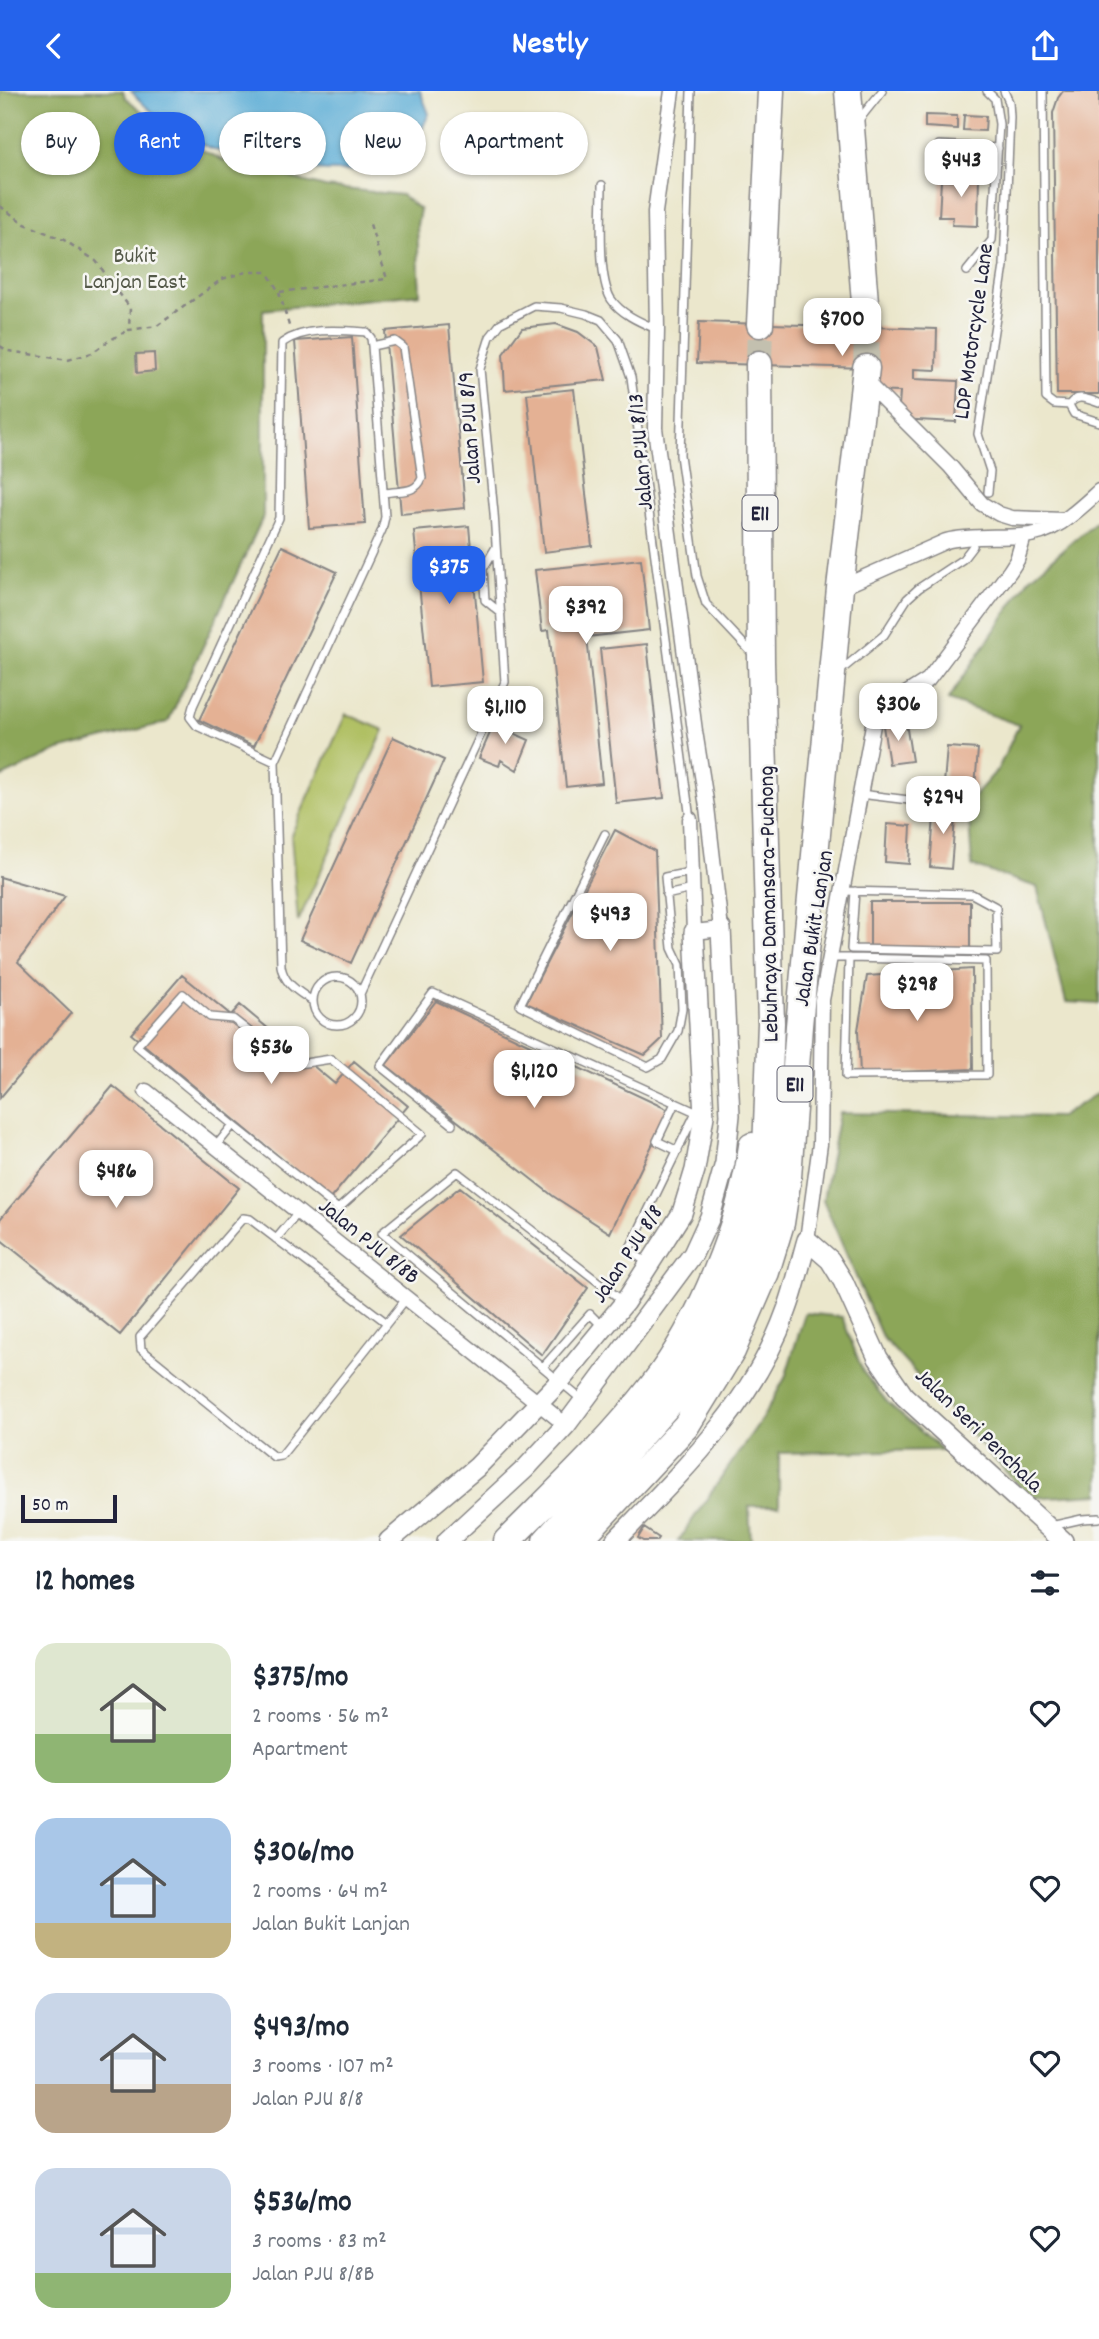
<!DOCTYPE html>
<meta charset="utf-8">
<style>
body{margin:0;font-family:Dekko,sans-serif;background:#f2f2f3;color:#1f2937;height:100vh;display:flex;flex-direction:column;font-size:26px;white-space:nowrap}
*{box-sizing:border-box;margin:0}
p{font-size:23px;color:#747a83}
.icon{flex:none;width:38px;height:38px;fill:none;stroke:currentColor;stroke-width:2;stroke-linecap:round;stroke-linejoin:round}
.map{position:relative;height:1450px;overflow:hidden}
.panel{display:flex;flex-direction:column;background:#fff;flex:1}
.panel>*{flex:none}
.guide{position:absolute;left:21px;top:21px;width:700px;height:63px;display:flex;gap:14px}
.scale{position:absolute;left:21px;bottom:18px;width:96px;box-sizing:border-box;padding-left:7px;border:4px solid #22223b;border-top:0;font-size:19px;line-height:24px;white-space:nowrap;color:#22223b;-webkit-text-stroke:5px #f6f6f2;paint-order:stroke}
.price{position:absolute;translate:-50% -60px;padding:0 16px;border-radius:14px;background:#fff;color:#222;font-size:23px;line-height:46px;filter:drop-shadow(0 2px 4px #0008)}
.price::after{content:'';position:absolute;left:50%;top:42px;width:21px;height:16px;margin-left:-10px;background:inherit;clip-path:polygon(0 0,100% 0,50% 100%)}
.price.on{background:#2563eb;color:#fff}
ul{padding:0;list-style:none}
li{display:flex;align-items:center;gap:21px;height:175px;padding:0 35px}
li span{display:grid;place-items:center;flex:none;width:196px;height:140px;border-radius:21px;color:#555}
li>.icon{margin-inline-start:auto}
span .icon{width:84px;height:84px;fill:#fffc;stroke-width:1}
li b{font-size:30px}
h2{display:flex;justify-content:space-between;align-items:center;height:84px;padding:0 35px;font-size:30px}
.chip{padding:0 24px;border-radius:32px;background:#fff;box-shadow:0 2px 5px #0004;font-size:24px;line-height:63px}
.chip.on{background:#2563eb;color:#fff}
header{display:flex;justify-content:space-between;align-items:center;height:91px;padding:0 35px;background:#2563eb;color:#fff;font-size:32px;font-weight:700}
.map>svg:first-child{display:block}
.green{fill:#b0c063;stroke:#69714f;stroke-width:2}
.forest{fill:#8ca659;stroke:#57644a;stroke-width:2}
.water{fill:#5aacd5;stroke:#3e6788;stroke-width:2}
.building{fill:#e4b194}
.lines{fill:none;stroke-linecap:round;stroke-linejoin:round}
.highway-tunnel{stroke:#c3c0af;stroke-width:26;stroke-dasharray:26 13;stroke-linecap:butt}
.lane-casing{stroke:#868484;stroke-width:10}
.street-casing{stroke:#868484;stroke-width:17}
.secondary-casing{stroke:#868484;stroke-width:22}
.highway-casing{stroke:#868484;stroke-width:29}
.path{stroke:#868484;stroke-width:2.5;stroke-dasharray:5 5;stroke-linecap:butt}
.lane{stroke:#fff;stroke-width:7}
.street{stroke:#fff;stroke-width:14}
.secondary{stroke:#fff;stroke-width:19}
.highway{stroke:#fff;stroke-width:26}
.labels{text-anchor:middle;stroke-width:5;stroke-linejoin:round;paint-order:stroke}
.shield{fill:#f6f6f2;stroke:#626272;stroke-width:2}
.shield-label{font-size:21px;font-weight:bold;fill:#22223b}
.park-label{font-size:23px;fill:#545949;stroke:#f6f6f2}
.street-label{font-size:23px;fill:#22223b;stroke:#f6f6f2}
</style>
<header><svg class="icon" aria-label="back" viewBox="0 0 24 24"><path d="M15 5l-7 7 7 7"/></svg>Nestly<svg class="icon" aria-label="share" viewBox="0 0 24 24"><path d="M12 15V3M7 8l5-5 5 5M5 13v7h14v-7"/></svg></header>
<div class="map">
<svg width="1099" height="1450" viewBox="0 0 1099 1450">
<rect width="100%" height="100%" fill="#f6f6f2"/>
<filter id="ink" filterUnits="userSpaceOnUse"><feTurbulence type="fractalNoise" baseFrequency=".0143" numOctaves="2"/><feDisplacementMap in="SourceGraphic" scale="14" xChannelSelector="R" yChannelSelector="G"/><feConvolveMatrix kernelMatrix="1 2 1 2 8 2 1 2 1" color-interpolation-filters="sRGB"/></filter>
<filter id="wash" filterUnits="userSpaceOnUse"><feTurbulence type="fractalNoise" baseFrequency=".00686" numOctaves="4" result="noise"/><feDisplacementMap in="SourceGraphic" scale="28" xChannelSelector="R" yChannelSelector="G"/><feGaussianBlur stdDeviation="1.57" result="paint"/><feColorMatrix in="noise" values="0 0 0 0 0 0 0 0 0 0 0 0 0 0 0 0 0 1.4 0 .05"/><feComposite in="paint" operator="in"/></filter>
<g filter="url(#wash)">
<rect width="100%" height="100%" fill="#ebe7cc"/>
<path class="green" d="M346 623 384 639 298 831 291 744Z"/>
<path class="forest" d="M0 0H123L125 6 163 39 222 69 325 96 402 104 420 119 417 134 420 203 263 219V426L168 631 59 659 0 687Z
M1099 428V913L1066 911 1037 796 972 775 968 712 998 678 1019 634 948 609 1029 488Z
M1099 1001V1403L1030 1407 882 1246 823 1109 839 1022 1060 1026Z
M805 1222 842 1226 863 1281 888 1312 942 1359 779 1362V1415H749L751 1450H678L763 1326 785 1287Z"/>
<path class="water" d="M131 0H420L429 23C423 34 418 52 409 61 370 97 253 74 208 56 185 47 146 19 131 0Z"/>
<g id="blocks">
<path class="building" d="M1063 0H1099V303H1057L1053 22 1058 7Z
M925 24 957 25V38L925 36Z
M964 24 986 25 985 40 963 39Z
M952 81 979 82 978 135 952 134 953 126H939L941 89 951 90Z
M699 231 937 238 936 279 914 278V288L958 290 956 331 898 328 900 301 866 300 867 277 697 272Z
M556 233 578 241 598 256 606 289 505 299 503 263 522 237Z
M449 234 465 417 401 423 385 240Z
M352 246 365 433 309 437 295 250Z
M154 262 155 280 137 282 136 263Z
M574 298 592 455 544 461 527 303Z
M469 435 483 591 429 596 414 440Z
M282 455 337 481 254 655 199 629Z
M641 468 649 539 587 546 602 692 566 696 549 539 542 540 535 479Z
M647 553 664 707 616 712 600 558Z
M507 627 516 631 511 641 529 649 517 679 501 669 499 675 479 667 493 635 502 639Z
M906 632 912 670 889 673 883 635Z
M393 646 444 669 351 872 300 849Z
M947 656 978 658 975 696 944 693Z
M935 713 956 715 951 778 930 776Z
M887 733 911 735 909 773 885 771Z
M615 739 655 760 662 948 645 964 526 912Z
M0 786 65 805 18 871 71 922 0 1007Z
M870 811H970V861L870 862Z
M972 878 973 978 860 983 858 939 867 885Z
M182 884 231 924 240 914 335 993 354 970 408 1015 330 1108 131 943Z
M436 910 669 1019 610 1142 553 1105 386 974Z
M113 995 239 1097 120 1244 0 1148V1128Z
M460 1096 588 1197 542 1264 401 1144Z
M644 1437 659 1447 657 1450H643L638 1447Z"/>
</g>
</g>
<g filter="url(#ink)">
<use href="#blocks" fill-opacity="0" stroke="#868484" stroke-width="2"/>
<g class="lines">
<path class="highway-tunnel" d="M759 273 760 233
M866 277 867 236"/>
<g class="lane-casing">
<path id="lane" d="M691 0 680 364 697 485 706 513 753 563
M1043 0 1046 307 1054 313 1069 314
M858 30 882 0
M939 54 998 57
M602 94C602 121 597 185 611 208 621 223 640 231 656 238
M967 180 992 149 999 33 995 8 987 0
M372 255 395 250 403 256 422 387C416 403 400 399 385 402
M1099 312C1087 308 1077 302 1069 314L1074 323 1099 331
M988 401 990 380 978 343 1004 175 1010 26 1009 11 1004 0
M496 456 483 478 485 509 501 522
M840 580 884 544 907 508 919 497 963 468 973 455
M275 671 197 635 190 626 193 615 279 427 282 252C304 236 339 239 366 241L371 247 372 255 385 426 382 439 275 671 281 875C284 893 298 900 312 910
M860 703 933 712
M605 743 520 914 648 976 662 968 678 940 682 918 680 874 672 857 665 786 691 781
M843 800 972 803 996 816 997 861 851 858 855 800
M666 804 692 798
M830 867H849L986 870 987 984 846 985 849 867
M313 910a24 24 0 1 1 48 0a24 24 0 1 1-48 0Z
M360 903 505 591 494 422 480 278 490 246 501 232 534 215 561 217 586 223 601 229 618 249 631 286 690 728
M675 1012 657 1050 678 1060
M452 1033 380 975 433 902 700 1023
M216 1055 233 1034 137 955 183 903 210 926 233 928 292 974 331 968 422 1043 338 1118 233 1034
M243 1127 250 1128 387 1232 281 1365 274 1366 141 1258 140 1246Z
M276 1148 298 1122
M649 1173 629 1159 696 1021
M387 1232 406 1208
M543 1276 590 1223 602 1235
M582 1309 382 1142 457 1081 624 1211
M1051 1435 1082 1428 1099 1427"/>
</g>
<g class="street-casing">
<path id="street" d="M672 0 655 121 657 238 655 337 695 640 707 716 721 838 694 841 690 728
M864 289 950 375 982 413 999 423 1012 427 1062 429
M840 497 946 450C971 444 995 447 1021 445 1053 444 1077 420 1099 400
M146 1000 566 1334
M807 1149 820 1053 822 909 873 634 877 624 885 616 928 589 1010 480 1017 469 1024 445"/>
</g>
<g class="secondary-casing">
<path id="secondary" d="M389 1450 477 1376 560 1290 625 1211 682 1122 695 1079 704 1025 694 841
M447 1450 525 1378 566 1334 693 1163 710 1126 725 1072 730 1024 721 838
M615 1450C681 1382 753 1313 786 1221 795 1198 800 1173 807 1149L830 1169 843 1190 878 1267 904 1305 1063 1450"/>
</g>
<g class="highway-casing">
<path id="highway" d="M848 0 867 236
M760 233 771 0
M507 1450C557 1400 610 1350 653 1294 701 1233 741 1132 752 1055
M546 1450 676 1305 716 1243 748 1170 759 1128 765 1084 771 932 761 571 759 273
M578 1450 686 1335 732 1260 766 1181 781 1132 788 1086 799 935 840 497 866 277"/>
</g>
<path class="path" d="M0 115 25 133 64 149 96 170 130 217 129 239 157 235 222 188 246 181H267L279 201 387 188 369 130
M279 201 290 238
M0 255 8 260 68 269 92 262 110 249 129 239"/>
<use href="#lane" class="lane"/>
<use href="#street" class="street"/>
<use href="#secondary" class="secondary"/>
<use href="#highway" class="highway"/>
</g>
</g>
<g class="labels">
<g class="shield">
<rect x="742.5" y="404.5" width="35" height="35" rx="5"/>
<rect x="777.5" y="975.5" width="35" height="35" rx="5"/>
</g>
<g class="shield-label">
<text x="760" y="429">E11</text>
<text x="795" y="1000">E11</text>
</g>
<g class="park-label">
<text x="135" y="171">Bukit<tspan x="135" dy="26">Lanjan East</tspan></text>
</g>
<g class="street-label">
<text transform="translate(972 240) rotate(-82)" y="8">LDP Motorcycle Lane</text>
<text transform="translate(468 337) rotate(-94)" y="8">Jalan PJU 8/9</text>
<text transform="translate(639 361) rotate(-95)" y="8">Jalan PJU 8/13</text>
<text transform="translate(767 813) rotate(-91)" y="8">Lebuhraya Damansara–Puchong</text>
<text transform="translate(812 837) rotate(-81)" y="8">Jalan Bukit Lanjan</text>
<text transform="translate(370 1149) rotate(39)" y="8">Jalan PJU 8/8B</text>
<text transform="translate(626 1162) rotate(-57)" y="8">Jalan PJU 8/8</text>
<text transform="translate(980 1338) rotate(44)" y="8">Jalan Seri Penchala</text>
</g>
</g>
</svg>
<div class="scale">50 m</div>
<b class="price" style="left:961px;top:108px">$443</b>
<b class="price" style="left:842px;top:267px">$700</b>
<b class="price on" style="left:449px;top:515px">$375</b>
<b class="price" style="left:586px;top:555px">$392</b>
<b class="price" style="left:898px;top:652px">$306</b>
<b class="price" style="left:505px;top:655px">$1,110</b>
<b class="price" style="left:943px;top:745px">$294</b>
<b class="price" style="left:610px;top:862px">$493</b>
<b class="price" style="left:917px;top:932px">$298</b>
<b class="price" style="left:271px;top:995px">$536</b>
<b class="price" style="left:534px;top:1019px">$1,120</b>
<b class="price" style="left:116px;top:1119px">$486</b>
<div class="guide">
<a class="chip">Buy</a>
<a class="chip on">Rent</a>
<a class="chip">Filters</a>
<a class="chip">New</a>
<a class="chip">Apartment</a>
</div>
</div>
<section class="panel">
<h2>12 homes<svg class="icon" aria-label="filters" viewBox="0 0 24 24"><path d="M4 7h16M4 17h16"/><circle cx="9" cy="7" r="2"/><circle cx="15" cy="17" r="2"/></svg></h2>
<ul>
<li><span style="background:linear-gradient(#dfe7d0 65%,#8fb573 0)"><svg class="icon" aria-label="home" viewBox="0 0 24 24"><path d="M3 11l9-7 9 7M6 9v11h12V9"/></svg></span><div><b>$375/mo</b><p>2 rooms · 56 m²</p><p>Apartment</p></div><svg class="icon" aria-label="heart" viewBox="0 0 24 24"><path d="M12 20l-8-8c-3-5 5-10 8-4 3-6 11-1 8 4z"/></svg></li>
<li><span style="background:linear-gradient(#a9c7e8 75%,#c2b280 0)"><svg class="icon" aria-label="home" viewBox="0 0 24 24"><path d="M3 11l9-7 9 7M6 9v11h12V9"/></svg></span><div><b>$306/mo</b><p>2 rooms · 64 m²</p><p>Jalan Bukit Lanjan</p></div><svg class="icon" aria-label="heart" viewBox="0 0 24 24"><path d="M12 20l-8-8c-3-5 5-10 8-4 3-6 11-1 8 4z"/></svg></li>
<li><span style="background:linear-gradient(#c9d6e8 65%,#b9a48a 0)"><svg class="icon" aria-label="home" viewBox="0 0 24 24"><path d="M3 11l9-7 9 7M6 9v11h12V9"/></svg></span><div><b>$493/mo</b><p>3 rooms · 107 m²</p><p>Jalan PJU 8/8</p></div><svg class="icon" aria-label="heart" viewBox="0 0 24 24"><path d="M12 20l-8-8c-3-5 5-10 8-4 3-6 11-1 8 4z"/></svg></li>
<li><span style="background:linear-gradient(#c9d6e8 75%,#8fb573 0)"><svg class="icon" aria-label="home" viewBox="0 0 24 24"><path d="M3 11l9-7 9 7M6 9v11h12V9"/></svg></span><div><b>$536/mo</b><p>3 rooms · 83 m²</p><p>Jalan PJU 8/8B</p></div><svg class="icon" aria-label="heart" viewBox="0 0 24 24"><path d="M12 20l-8-8c-3-5 5-10 8-4 3-6 11-1 8 4z"/></svg></li>
</ul>
</section>
